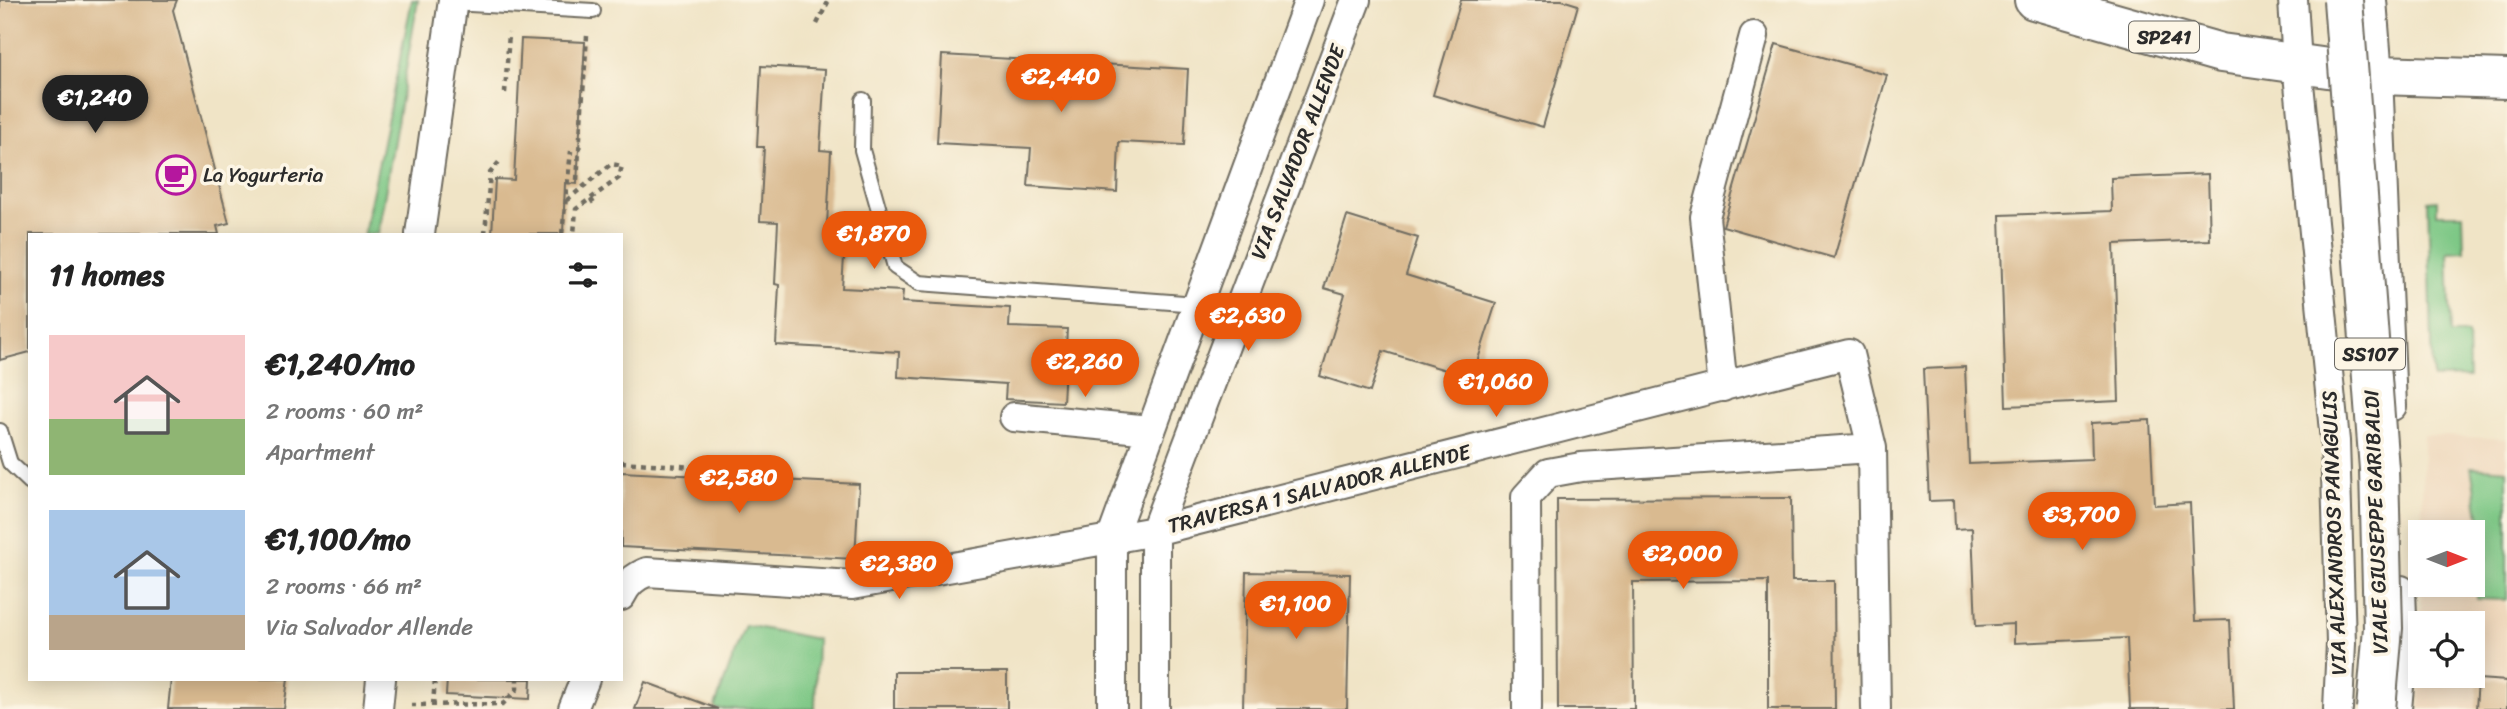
<!DOCTYPE html>
<meta charset="utf-8">
<style>
body{margin:0;font-family:Sriracha,sans-serif;background:#f6f6f6;color:#222;height:100vh;display:flex;flex-direction:column;font-size:26px;white-space:nowrap}
*{box-sizing:border-box;margin:0}
p{font-size:23px;color:#767676}
.icon{flex:none;width:38px;height:38px;fill:none;stroke:currentColor;stroke-width:2;stroke-linecap:round;stroke-linejoin:round}
.map{position:relative;flex:1;overflow:hidden}
.sheet{position:absolute;left:28px;top:233px;width:595px;height:448px;display:flex;flex-direction:column;background:#fff;border-radius:0px;box-shadow:0 4px 18px #0003}
.sheet>*{flex:none}
.needle{width:46px;rotate:90deg}
.tools{position:absolute;left:2408px;top:520px;display:grid;gap:14px}
.tools a{display:grid;place-items:center;width:77px;height:77px;border-radius:0px;background:#fff;box-shadow:0 4px 18px #0003;font-size:35px}
.price{position:absolute;translate:-50% -60px;padding:0 16px;border-radius:24px;background:#ea580c;color:#fff;font-size:23px;line-height:46px;filter:drop-shadow(0 2px 4px #0008)}
.price::after{content:'';position:absolute;left:50%;top:42px;width:21px;height:16px;margin-left:-10px;background:inherit;clip-path:polygon(0 0,100% 0,50% 100%)}
.price.active{background:#222;color:#fff}
ul{padding:0;list-style:none}
li{display:flex;align-items:center;gap:21px;height:175px;padding:0 21px}
li span{display:grid;place-items:center;flex:none;width:196px;height:140px;border-radius:0px;color:#555}
li>.icon{margin-inline-start:auto}
span .icon{width:84px;height:84px;fill:#fffc;stroke-width:1}
li b{font-size:30px}
h2{display:flex;justify-content:space-between;align-items:center;height:84px;padding:0 21px;font-size:30px}
.map>svg:first-child{display:block}
.built{fill:#eed7bb}
.green{fill:#7dc785;stroke:#547958;stroke-width:2}
.building{fill:#d9ba90}
.lines{fill:none;stroke-linecap:round;stroke-linejoin:round}
.service-casing{stroke:#706c61;stroke-width:18}
.minor-casing{stroke:#706c61;stroke-width:32}
.primary-casing{stroke:#706c61;stroke-width:42}
.path{stroke:#706c61;stroke-width:4.5;stroke-dasharray:5 5;stroke-linecap:butt}
.service{stroke:#fff;stroke-width:14}
.minor{stroke:#fff;stroke-width:28}
.primary{stroke:#fff;stroke-width:38}
.primary-bridge-casing{stroke:#706c61;stroke-width:42;stroke-linecap:butt}
.primary-bridge{stroke:#fff;stroke-width:38}
.labels{text-anchor:middle;stroke-width:7;stroke-linejoin:round;paint-order:stroke}
.shield{fill:#fcf5e5;stroke:#6a6863;stroke-width:2}
.shield-label{font-size:19px;font-weight:bold;fill:#2b2b2b}
.street-label{font-size:21px;fill:#2b2b2b;stroke:#fcf5e5}
.poi-label{font-size:21px;fill:#2b2b2b;stroke:#fcf5e5;text-anchor:start}
</style>
<div class="map">
<svg width="2507" height="709" viewBox="0 0 2507 709">
<rect width="100%" height="100%" fill="#fcf5e5"/>
<filter id="ink" filterUnits="userSpaceOnUse"><feTurbulence type="fractalNoise" baseFrequency=".0143" numOctaves="2"/><feDisplacementMap in="SourceGraphic" scale="14" xChannelSelector="R" yChannelSelector="G"/><feConvolveMatrix kernelMatrix="1 2 1 2 8 2 1 2 1" color-interpolation-filters="sRGB"/></filter>
<filter id="wash" filterUnits="userSpaceOnUse"><feTurbulence type="fractalNoise" baseFrequency=".00686" numOctaves="4" result="noise"/><feDisplacementMap in="SourceGraphic" scale="28" xChannelSelector="R" yChannelSelector="G"/><feGaussianBlur stdDeviation="1.57" result="paint"/><feColorMatrix in="noise" values="0 0 0 0 0 0 0 0 0 0 0 0 0 0 0 0 0 1.4 0 .05"/><feComposite in="paint" operator="in"/></filter>
<g filter="url(#wash)">
<rect width="100%" height="100%" fill="#f0e4c6"/>
<path class="built" d="M2423 435 2507 439V709H2420V676H2473V623H2421V585L2473 584V532H2422Z"/>
<path class="green" d="M412 0H418L378 234H364Z
M2437 200V214H2463L2464 251 2448 252 2451 334H2468L2469 377 2433 378 2428 201Z
M2471 467 2507 470V600L2477 599 2478 570 2486 558Z
M745 625 817 639 815 709H714Z"/>
<g id="blocks">
<path class="building" d="M0 0H177L173 10 229 223 217 226 219 234H30V352L0 360Z
M1461 0H1562L1578 5 1543 127 1433 95Z
M521 39 585 42 577 184 565 183 563 234H492L495 179 514 180Z
M1776 44 1887 75 1834 258 1723 226Z
M942 55 1188 69 1184 145 1119 142 1117 192 1028 186 1031 148 937 143Z
M761 66 825 70 820 150 831 151 827 225 846 226 842 288 903 291 902 302 1010 308 1009 327 1067 329 1063 402 1005 399 1006 384 898 377 899 352 776 345 779 285 775 284 778 222 760 221 764 147H757Z
M2208 174 2210 240 2114 244 2119 401 2006 406 2000 215 2112 211 2111 178Z
M1347 216 1418 238 1406 275 1496 303 1472 378 1383 351 1370 392 1320 376 1345 294 1324 288Z
M1965 367 1969 464 2092 459 2091 423 2150 420 2154 505 2190 503 2195 621 2230 620 2234 709H2130L2127 638 2014 643V624L1976 626 1972 528 1955 529 1954 500 1929 501 1923 369Z
M621 472 859 484 855 559 621 547Z
M1791 498 1792 581H1834L1835 709H1768V581L1633 582 1634 709H1558L1557 499Z
M1246 572 1350 574 1347 709H1243Z
M894 672H1007V709H894Z
M171 679H288L284 709H168Z
M447 679H531L530 699 446 695Z
M2478 679 2507 681V709H2476Z
M645 682 718 709H635Z"/>
</g>
</g>
<g filter="url(#ink)">
<use href="#blocks" fill-opacity="0" stroke="#706c61" stroke-width="2"/>
<g class="lines">
<g class="service-casing">
<path id="service" d="M452 3 593 11
M863 100 862 150 895 267 919 283 1197 304
M0 431 10 463 30 482"/>
</g>
<g class="minor-casing">
<path id="minor" d="M2293 0 2297 64 2335 441 2341 643 2338 709
M2372 0 2378 75 2392 406
M420 234 453 0
M1723 387 1705 217 1754 36
M1014 417 1151 430
M621 596C627 584 634 577 647 572L852 585 1155 531 1849 354 1872 448 1876 709
M378 709 381 679
M573 709 585 679
M1112 709V537L1309 0
M1155 709V531L1356 0
M1527 709 1526 497 1548 473 1581 467 1872 448
M2397 709 2403 642 2401 590"/>
</g>
<g class="primary-casing">
<path id="primary" d="M2034 0 2221 53 2378 75 2507 79"/>
</g>
<path class="path" d="M817 24 829 0
M505 93 509 33
M577 180 587 36
M591 199 596 207
M567 200 611 164 622 166 619 178 576 209 574 234
M485 234 490 173 499 162
M562 234 571 151
M621 462 769 472
M411 705 503 704 517 689V679
M433 705 435 679"/>
<use href="#service" class="service"/>
<use href="#minor" class="minor"/>
<use href="#primary" class="primary"/>
<g class="primary-bridge-casing">
<path id="primary-bridge" d="M2343 0 2379 469 2383 628 2376 709"/>
</g>
<use href="#primary-bridge" class="primary-bridge"/>
</g>
</g>
<defs>
<g id="cafe-ring" transform="scale(2.0125)"><circle r="9.5" fill="#fcf5e5" stroke="#b5179e" stroke-width="1.5"/><path d="M-5.5-4.5H6V0H3Q3 3.5 0 3.5H-2.5Q-5.5 3.5-5.5 0ZM3-3.2v2h1.7v-2ZM-6 4.5H4V6H-6Z" fill="#b5179e"/></g>
</defs>
<g fill-rule="evenodd">
<use href="#cafe-ring" x="176" y="175"/>
</g>
<g class="labels">
<g class="shield">
<rect x="2129" y="21.5" width="70" height="31" rx="5"/>
<rect x="2335" y="338.5" width="70" height="31" rx="5"/>
</g>
<g class="shield-label">
<text x="2164" y="44">SP241</text>
<text x="2370" y="361">SS107</text>
</g>
<g class="street-label">
<text transform="translate(1298 152) rotate(-69)" y="7">VIA SALVADOR ALLENDE</text>
<text transform="translate(1319 489) rotate(-14)" y="7">TRAVERSA 1 SALVADOR ALLENDE</text>
<text transform="translate(2376 522) rotate(-92)" y="7">VIALE GIUSEPPE GARIBALDI</text>
<text transform="translate(2334 533) rotate(-92)" y="7">VIA ALEXANDROS PANAGULIS</text>
</g>
<g class="poi-label">
<text x="203" y="182">La Yogurteria</text>
</g>
</g>
</svg>
<div class="tools">
<a><svg class="needle" viewBox="-14 -14 28 28"><path d="M0-13l5 13h-10z" fill="#e53935"/><path d="M0 13l5-13h-10z" fill="#767676"/></svg></a>
<a><svg class="icon" aria-label="locate" viewBox="0 0 24 24"><circle cx="12" cy="12" r="6"/><path d="M12 2v4M12 18v4M2 12h4M18 12h4"/></svg></a>
</div>
<b class="price" style="left:1061px;top:114px">€2,440</b>
<b class="price active" style="left:95px;top:135px">€1,240</b>
<b class="price" style="left:874px;top:271px">€1,870</b>
<b class="price" style="left:1248px;top:353px">€2,630</b>
<b class="price" style="left:1085px;top:399px">€2,260</b>
<b class="price" style="left:1496px;top:419px">€1,060</b>
<b class="price" style="left:739px;top:515px">€2,580</b>
<b class="price" style="left:2082px;top:552px">€3,700</b>
<b class="price" style="left:1683px;top:591px">€2,000</b>
<b class="price" style="left:899px;top:601px">€2,380</b>
<b class="price" style="left:1296px;top:641px">€1,100</b>
<section class="sheet">
<h2>11 homes<svg class="icon" aria-label="filters" viewBox="0 0 24 24"><path d="M4 7h16M4 17h16"/><circle cx="9" cy="7" r="2"/><circle cx="15" cy="17" r="2"/></svg></h2>
<ul>
<li><span style="background:linear-gradient(#f6c9c9 60%,#8fb573 0)"><svg class="icon" aria-label="home" viewBox="0 0 24 24"><path d="M3 11l9-7 9 7M6 9v11h12V9"/></svg></span><div><b>€1,240/mo</b><p>2 rooms · 60 m²</p><p>Apartment</p></div></li>
<li><span style="background:linear-gradient(#a9c7e8 75%,#b9a48a 0)"><svg class="icon" aria-label="home" viewBox="0 0 24 24"><path d="M3 11l9-7 9 7M6 9v11h12V9"/></svg></span><div><b>€1,100/mo</b><p>2 rooms · 66 m²</p><p>Via Salvador Allende</p></div></li>
</ul>
</section>
</div>
